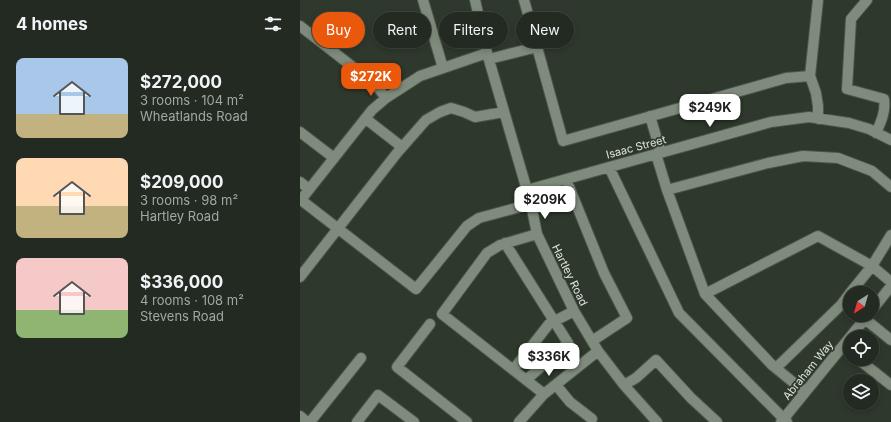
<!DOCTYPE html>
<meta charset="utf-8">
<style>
body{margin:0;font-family:Inter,sans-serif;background:#2e362e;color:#f1f3f6;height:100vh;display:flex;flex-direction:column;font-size:15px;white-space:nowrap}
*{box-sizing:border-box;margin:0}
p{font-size:13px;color:#a2a7a5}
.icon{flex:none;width:22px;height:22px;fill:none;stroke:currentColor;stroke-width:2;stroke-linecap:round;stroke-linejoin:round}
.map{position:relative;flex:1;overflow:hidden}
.details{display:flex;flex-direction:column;background:#222a21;width:300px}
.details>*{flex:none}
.guide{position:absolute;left:12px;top:12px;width:380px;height:36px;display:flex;gap:8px}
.needle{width:26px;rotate:217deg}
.buttons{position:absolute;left:543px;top:286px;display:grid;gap:8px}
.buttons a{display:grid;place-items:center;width:36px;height:36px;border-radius:50%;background:#222a21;box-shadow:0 2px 6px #0003,0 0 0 1px #3f463f;font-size:20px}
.price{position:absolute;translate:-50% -34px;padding:0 9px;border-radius:8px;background:#fff;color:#222;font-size:13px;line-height:26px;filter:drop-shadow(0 1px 2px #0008)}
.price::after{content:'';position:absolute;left:50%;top:24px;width:12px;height:9px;margin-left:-6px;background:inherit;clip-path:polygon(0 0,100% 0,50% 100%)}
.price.selected{background:#ea580c;color:#fff}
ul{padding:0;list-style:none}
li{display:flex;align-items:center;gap:12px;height:100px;padding:0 16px}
li span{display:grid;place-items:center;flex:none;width:112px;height:80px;border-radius:8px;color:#555}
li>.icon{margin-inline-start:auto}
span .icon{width:48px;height:48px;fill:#fffc;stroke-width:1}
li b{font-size:17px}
h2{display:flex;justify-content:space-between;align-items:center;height:48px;padding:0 16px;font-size:17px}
.chip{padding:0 14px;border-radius:18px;background:#222a21;box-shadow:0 2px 6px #0003,0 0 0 1px #3f463f;font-size:14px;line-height:36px}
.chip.selected{background:#ea580c;color:#fff}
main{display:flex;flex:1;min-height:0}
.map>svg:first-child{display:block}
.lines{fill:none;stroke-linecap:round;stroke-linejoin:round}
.minor-casing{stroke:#4e564c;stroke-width:12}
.minor{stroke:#7f8b7c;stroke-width:10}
.labels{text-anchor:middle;stroke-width:3.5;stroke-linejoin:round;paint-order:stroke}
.street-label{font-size:11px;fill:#dfe5dd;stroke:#2e382c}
</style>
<main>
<section class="details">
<h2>4 homes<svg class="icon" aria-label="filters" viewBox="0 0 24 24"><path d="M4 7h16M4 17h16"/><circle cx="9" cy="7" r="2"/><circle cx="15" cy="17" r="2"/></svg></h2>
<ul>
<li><span style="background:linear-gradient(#a9c7e8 70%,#c2b280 0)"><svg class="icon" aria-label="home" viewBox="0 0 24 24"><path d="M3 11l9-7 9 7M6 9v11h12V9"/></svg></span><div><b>$272,000</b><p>3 rooms · 104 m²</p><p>Wheatlands Road</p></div></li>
<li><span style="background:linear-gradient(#ffd9b3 60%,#c2b280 0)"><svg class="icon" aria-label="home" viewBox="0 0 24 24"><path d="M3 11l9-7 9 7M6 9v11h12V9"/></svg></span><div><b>$209,000</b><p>3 rooms · 98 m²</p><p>Hartley Road</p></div></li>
<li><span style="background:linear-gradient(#f6c9c9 65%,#8fb573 0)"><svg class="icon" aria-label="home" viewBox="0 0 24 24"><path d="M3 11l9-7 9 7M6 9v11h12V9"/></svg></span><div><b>$336,000</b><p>4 rooms · 108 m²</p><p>Stevens Road</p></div></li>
</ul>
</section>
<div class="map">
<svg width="591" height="422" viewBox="0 0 591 422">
<rect width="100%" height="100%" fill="#2e382c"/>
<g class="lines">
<g class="minor-casing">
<path id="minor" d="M123 0 143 68
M175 0 187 53 231 204 237 234 274 311 298 351 324 385 357 422
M224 0 263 141 486 78 510 76
M518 0 510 76 516 93 518 106V119
M567 0 551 19 547 89 584 99C586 111 581 122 576 133
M0 26 76 85 86 98
M189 59 237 47
M350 116 361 153
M66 119 102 147
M0 132 34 158
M356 154 367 190
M309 167 379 313 487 422
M266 179 304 273 327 318 292 341
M0 182 9 189
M227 190 471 122 509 117 549 123 569 129 591 140
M1 200 116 289 167 226 179 218 231 204
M0 201 72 110 86 98 120 76 187 53
M237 234 200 245 187 253 142 314 244 394
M205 243 268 343 226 380
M0 277 97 153 126 120 140 112 151 108 164 112 175 117 204 112
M550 293 572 266 591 235
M405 294 367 190 468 163 503 156 538 158 572 171 591 187
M572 310 591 286
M565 319 591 340
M130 324 97 367 167 422
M558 359 591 385
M476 368 541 305 550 293
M213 370 249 324 274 311
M256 385 270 402 292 419
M324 385 336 378 356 360 391 398 417 422
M505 392 472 365 405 294 518 236 572 266 591 282
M0 416 7 422
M10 422 61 358
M57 422 78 395 114 422
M219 422 244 394 298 351
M481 422 568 315"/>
</g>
<use href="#minor" class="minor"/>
</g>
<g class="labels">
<g class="street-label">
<text transform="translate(336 147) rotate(-15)" y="4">Isaac Street</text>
<text transform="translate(270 275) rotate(64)" y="4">Hartley Road</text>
<text transform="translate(508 370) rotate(-51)" y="4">Abraham Way</text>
</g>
</g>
</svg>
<div class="buttons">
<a><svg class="needle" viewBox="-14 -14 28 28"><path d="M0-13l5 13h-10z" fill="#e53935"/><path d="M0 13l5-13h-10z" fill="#a2a7a5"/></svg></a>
<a><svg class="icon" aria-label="locate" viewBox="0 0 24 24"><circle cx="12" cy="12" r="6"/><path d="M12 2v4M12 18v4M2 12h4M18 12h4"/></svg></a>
<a><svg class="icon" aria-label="layers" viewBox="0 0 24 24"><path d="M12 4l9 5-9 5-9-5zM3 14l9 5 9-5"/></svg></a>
</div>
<b class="price selected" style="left:71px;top:97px">$272K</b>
<b class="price" style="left:410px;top:128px">$249K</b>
<b class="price" style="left:245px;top:220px">$209K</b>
<b class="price" style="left:249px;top:377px">$336K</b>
<div class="guide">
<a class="chip selected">Buy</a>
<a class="chip">Rent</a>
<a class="chip">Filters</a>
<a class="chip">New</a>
</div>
</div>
</main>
